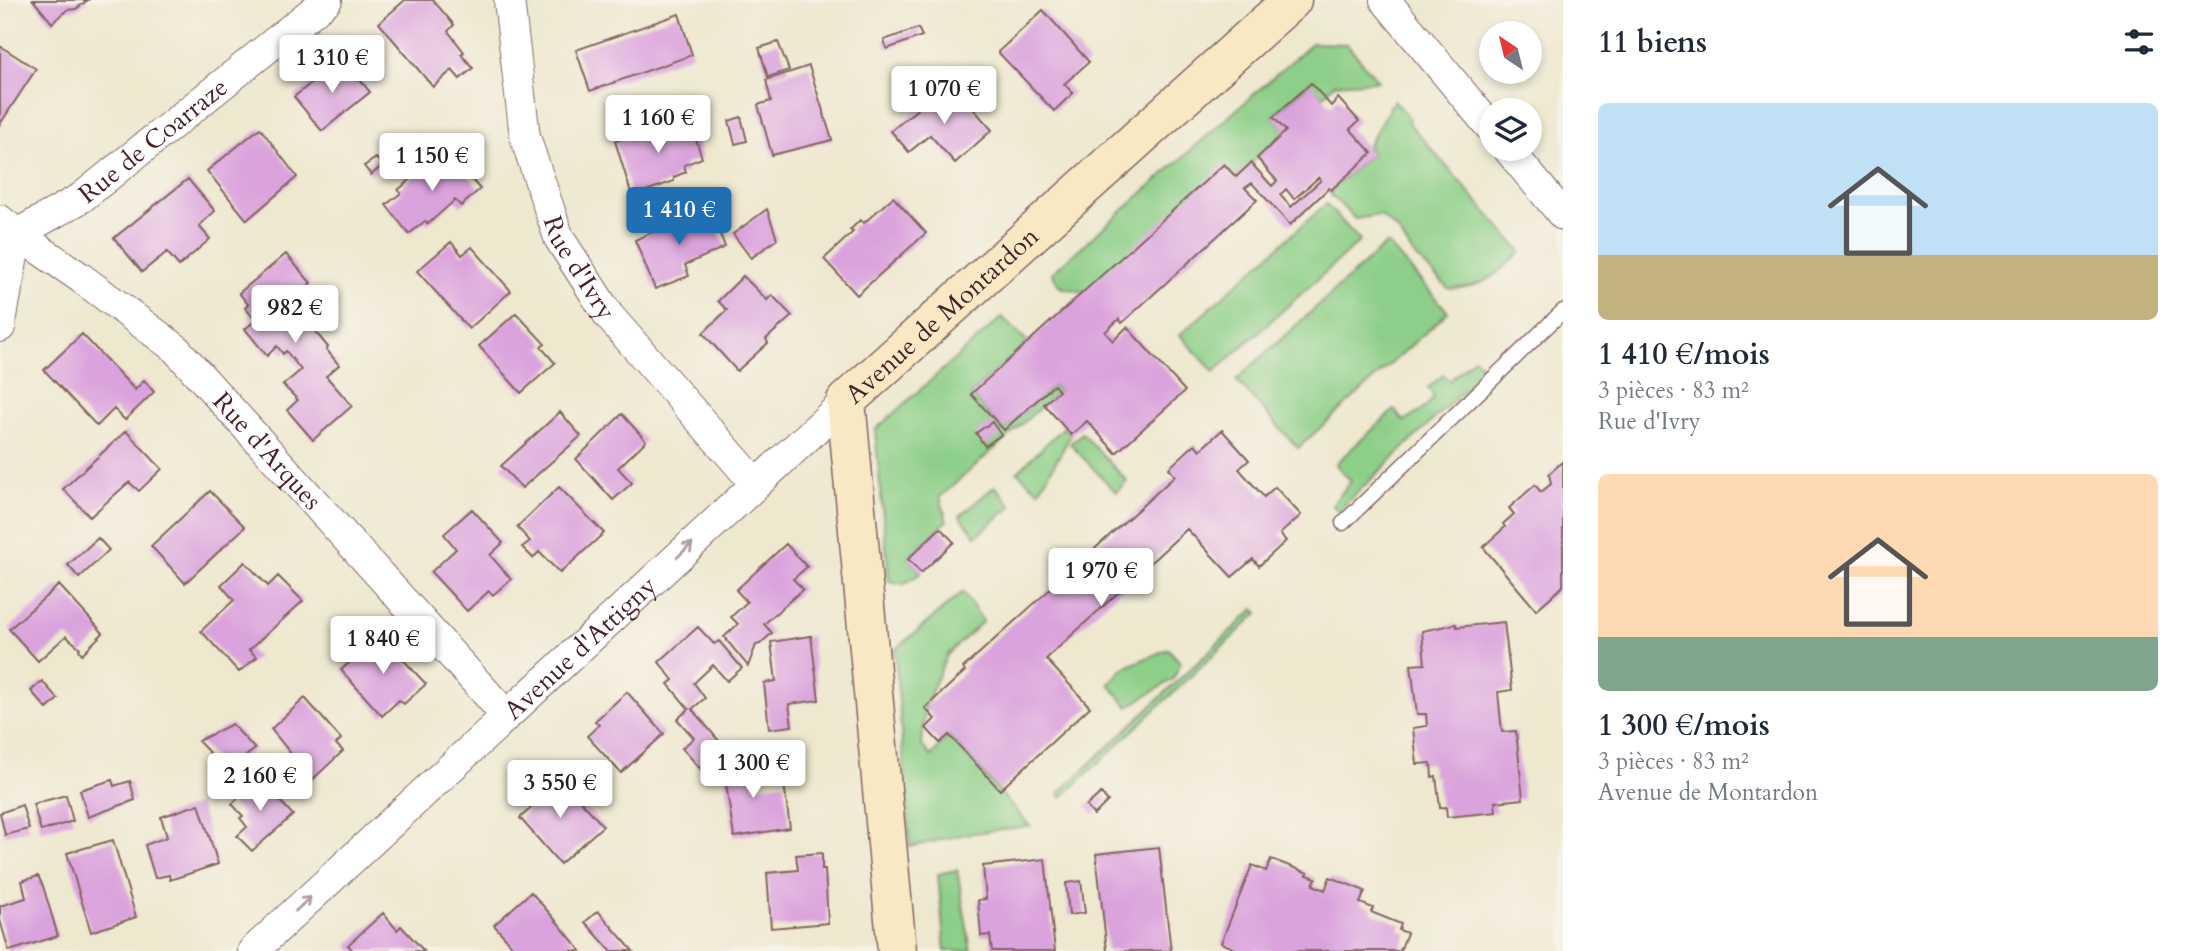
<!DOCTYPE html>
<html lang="fr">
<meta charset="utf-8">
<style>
body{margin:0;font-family:Cardo,serif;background:#f6f6f7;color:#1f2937;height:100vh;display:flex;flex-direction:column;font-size:26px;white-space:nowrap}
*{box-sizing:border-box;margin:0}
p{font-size:23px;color:#747a83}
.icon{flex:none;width:38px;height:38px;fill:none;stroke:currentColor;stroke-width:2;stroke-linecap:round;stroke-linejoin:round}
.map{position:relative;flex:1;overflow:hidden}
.sheet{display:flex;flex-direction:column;background:#fff;width:630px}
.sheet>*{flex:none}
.needle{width:46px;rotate:325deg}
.tools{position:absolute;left:1479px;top:21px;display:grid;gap:14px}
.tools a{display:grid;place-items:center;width:63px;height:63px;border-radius:50%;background:#fff;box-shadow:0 4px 10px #0003;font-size:35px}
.price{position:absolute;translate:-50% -60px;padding:0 16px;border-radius:7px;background:#fff;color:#222;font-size:23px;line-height:46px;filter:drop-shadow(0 2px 4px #0008)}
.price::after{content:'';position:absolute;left:50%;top:42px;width:21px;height:16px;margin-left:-10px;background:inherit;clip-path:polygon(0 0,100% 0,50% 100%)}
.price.current{background:#1f6fb2;color:#fff}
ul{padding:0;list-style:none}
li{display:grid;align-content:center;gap:14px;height:371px;padding:0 35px}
li span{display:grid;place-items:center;height:217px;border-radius:10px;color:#555}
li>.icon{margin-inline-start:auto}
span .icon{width:126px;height:126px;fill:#fffc;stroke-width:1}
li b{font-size:30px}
h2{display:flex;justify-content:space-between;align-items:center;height:84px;padding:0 35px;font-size:30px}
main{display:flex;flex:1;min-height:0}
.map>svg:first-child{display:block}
.green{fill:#8dcf88;stroke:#6c775a;stroke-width:2}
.building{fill:#dba3dd;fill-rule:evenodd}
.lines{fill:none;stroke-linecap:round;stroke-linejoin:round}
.lane-casing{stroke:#836564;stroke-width:17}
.street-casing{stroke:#836564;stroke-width:32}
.secondary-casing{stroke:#836564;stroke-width:41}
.lane{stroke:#fff;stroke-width:14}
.street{stroke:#fff;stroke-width:30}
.secondary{stroke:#f8e8c3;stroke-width:38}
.oneway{stroke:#ae9aa0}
.labels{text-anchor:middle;stroke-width:5;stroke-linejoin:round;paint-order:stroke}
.street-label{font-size:26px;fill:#4a1f2b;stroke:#f7f3e8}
</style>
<main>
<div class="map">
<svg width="1563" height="951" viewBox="0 0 1563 951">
<rect width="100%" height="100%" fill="#f7f3e8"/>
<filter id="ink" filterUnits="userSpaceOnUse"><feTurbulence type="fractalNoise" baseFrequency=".0143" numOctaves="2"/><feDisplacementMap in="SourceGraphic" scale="14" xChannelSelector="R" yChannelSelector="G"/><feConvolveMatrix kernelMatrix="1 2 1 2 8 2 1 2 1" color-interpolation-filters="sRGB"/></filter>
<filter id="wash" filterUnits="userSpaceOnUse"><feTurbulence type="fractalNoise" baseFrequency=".00686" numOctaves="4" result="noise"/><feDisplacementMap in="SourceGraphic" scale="28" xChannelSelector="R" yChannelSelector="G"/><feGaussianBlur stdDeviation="1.57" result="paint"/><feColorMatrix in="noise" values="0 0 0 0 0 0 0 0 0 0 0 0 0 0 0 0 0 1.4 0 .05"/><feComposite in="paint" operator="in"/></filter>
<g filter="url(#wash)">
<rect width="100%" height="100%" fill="#eee8cf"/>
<path class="green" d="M1312 43 1347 44 1378 81 1334 84 1323 97 1310 84 1273 116 1286 131 1236 177 1084 292 1060 287 1052 273Z
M1394 100 1410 119 1408 122 1521 252C1493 276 1488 287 1449 289L1413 254 1399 232 1380 215 1355 219 1330 194 1331 190 1372 153 1367 147Z
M1326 204 1360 241 1214 372 1180 335Z
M1387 243 1448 312 1298 448 1236 380Z
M1002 317 1028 342 971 394 1004 430 1054 385 1059 391 940 497 947 521 908 558 921 573 904 584 889 581 875 430Z
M1474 358 1486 369 1338 511 1332 505 1351 481 1335 464 1394 410 1404 421C1415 415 1428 408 1434 396L1428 388 1443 375 1449 381Z
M1064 427 1071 435 1039 491 1017 472Z
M1082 433 1127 481 1116 492 1070 444Z
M995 486 1012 506 976 536 960 516Z
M963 592 983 621 947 655 925 707 922 746 931 756 949 735 1030 826 966 834 910 847 895 650Z
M1254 609 1258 613 1061 798 1059 793Z
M1168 649 1181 663 1173 679 1128 707 1109 684 1123 668Z
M957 870 971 951H945L938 874Z"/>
<g id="blocks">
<path class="building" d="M33 0H88L76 9 67 10 52 23Z
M405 0H433L454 25 448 31 464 52 461 54 473 68 460 79 452 70 433 87 379 23Z
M1043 10 1089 62 1064 84 1073 93 1054 111 998 52Z
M679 14 692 55 590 91 576 50Z
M918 28 922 36 887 49 884 40Z
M778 42 789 70 768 77 759 48Z
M0 46 36 69 0 124Z
M342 58 370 92 322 131 294 97Z
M809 66 832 140 772 155 758 105 771 101 766 80Z
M1311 83 1331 106 1338 98 1359 121 1350 129 1372 153 1331 190 1329 188 1290 225 1252 183 1245 188 1257 200 1122 323 1119 319 1105 332 1113 341 1127 327 1185 391 1116 453 1087 421 1071 435 1044 404 1059 391 1054 385 1004 430 971 394 1224 164 1236 177 1251 163 1272 186 1277 181 1257 158 1286 131 1273 117ZM1319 177 1321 180 1291 207 1280 195 1286 189 1294 199Z
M954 87 992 130 955 163 930 135 909 152 891 131 926 102 930 107Z
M741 117 747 141 735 144 729 121Z
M689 118 702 158 684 165 686 172 674 177V181L632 196 615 141Z
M260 128 297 177 247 220 207 171Z
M445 150 480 189 461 206 455 200 428 224 425 221 409 234 386 205 401 193 398 190Z
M376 158 383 165 371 175 364 166Z
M188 179 215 211 199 226 210 239 179 266 167 252 142 272 114 238Z
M893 197 926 233 857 295 824 259 853 232 850 230 860 220 864 223Z
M709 206 725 247 685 265 689 276 655 289 635 240Z
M767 209 777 239 751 258 733 234Z
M451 242 462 255 472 247 511 291 469 329 417 271Z
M286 254 311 283 290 301 328 347 326 349 339 365 326 376 352 406 313 440 287 410 298 400 283 385 301 370 286 351 283 354 277 346 267 356 245 329 256 320 245 308 248 304 239 293Z
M743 276 767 300 772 295 792 316 766 339 768 343 737 371 703 333 727 310 718 301Z
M516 313 545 344 541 347 555 363 521 393 479 346Z
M82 334 135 390 144 380 154 392 125 420 114 409 97 426 44 370Z
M560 412 581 436 522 488 501 466Z
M622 414 646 441 618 468 632 483 613 500 576 459Z
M992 422 1001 435 985 446 976 433Z
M1222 430 1249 460 1239 469 1264 497 1275 487 1301 515 1280 534 1286 541 1259 566 1253 559 1232 577 1187 529 1046 659 1090 707 1000 790 949 735 940 743 926 728 935 719 925 708 965 671 963 668 1175 476 1169 468 1195 444 1200 450Z
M126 431 162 469 139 491 129 482 90 517 63 489Z
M1563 461V586L1536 610 1483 547 1505 527 1503 524 1514 514 1509 508 1535 485 1541 492 1551 484 1549 474Z
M559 487 604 533 560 573 539 552 533 558 522 547 530 541 517 527Z
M210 491 245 527 185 583 151 546Z
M472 509 503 543 490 555 511 579 493 595 489 591 467 611 431 572 456 549 444 534Z
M940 528 954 542 921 573 908 559Z
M98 538 109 550 79 578 68 565Z
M786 544 807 567 793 579 803 589 764 624 772 633 760 644 756 645 748 666 724 637 738 624 731 617 747 602 736 590Z
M245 562 268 586 278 576 303 601 249 650 257 657 239 672 201 631 234 600 221 585Z
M59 585 103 633 82 654 79 650 80 648 66 636 38 661 9 629Z
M1504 622 1512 690 1498 692 1502 732 1516 731 1523 799 1495 802 1496 812 1447 817 1446 807 1440 808 1436 776 1432 777 1431 763 1417 764 1413 728 1427 726 1426 714H1417L1411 665 1425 664 1422 631 1456 624 1457 627Z
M698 627 714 644 719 641 742 668 727 681 713 665 694 683 705 698 692 709 719 741 706 775 682 748 694 738 677 719 689 709 668 684 673 680 659 662Z
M380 635 426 684 404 704 399 700 382 716 341 670Z
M811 636 819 700 789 704 792 726 769 729 764 683 776 681 771 642Z
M42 681 58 699 47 709 31 691Z
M627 692 664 734 621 773 587 736 599 725 595 721Z
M305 698 341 739 336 744 343 751 312 780 271 729Z
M232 724 255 749 242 759 236 758 224 768 198 741Z
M751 754 756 786 784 783 790 828 734 837 722 758Z
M256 775 293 815 252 851 237 836 247 827 240 818 243 816 232 804 243 793 240 789Z
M558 775 603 826 560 864 520 818 531 808 526 803Z
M112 780 114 786 130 781 135 800 88 817 80 790Z
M1101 793 1108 801 1094 815 1086 806Z
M66 795 73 821 41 831 33 804Z
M199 804 218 864 170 880 169 875 155 878 145 845 167 837 161 817Z
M22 805 29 829 5 835 0 813Z
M113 840 136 917 91 932 67 853Z
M1159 847 1171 951H1107L1096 854Z
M822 853V869H825L828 923 771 928 767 873 798 870 796 855Z
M1045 859 1055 951H992L990 935 981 936 978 900 986 899 983 866Z
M1271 859 1308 873 1307 875 1316 878 1313 885 1325 890 1330 877 1365 891 1360 903 1373 908 1371 912 1401 924 1399 930 1407 933 1400 951H1241L1221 943 1252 865 1266 871Z
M38 876 43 886 58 936 9 951 0 920V906L26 898 22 881Z
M1081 881 1085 913 1069 915 1066 883Z
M531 892 558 923 581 951H517L494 925Z
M598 911 633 951H611L585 922Z
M383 913 397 930 401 926 424 951H353L348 945Z"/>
</g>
</g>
<g filter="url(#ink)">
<use href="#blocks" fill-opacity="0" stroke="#836564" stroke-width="2"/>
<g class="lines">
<g class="lane-casing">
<path id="lane" d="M1343 523 1563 311"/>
</g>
<g class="street-casing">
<g id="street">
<path id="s1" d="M509 0 525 137 559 238 609 316 756 484"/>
<path d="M1385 0 1491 128"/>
<path d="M1508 149 1563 215"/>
<path id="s2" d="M0 220 17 234 81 278 175 348 506 715"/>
<path id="s3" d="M1 238 17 234 81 198 327 0"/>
<path d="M0 327 17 234"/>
<path id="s4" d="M253 951 846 401"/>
</g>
</g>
<g class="secondary-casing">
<g id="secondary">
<path id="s5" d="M897 951 846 401 1292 0"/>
</g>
</g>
<use href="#lane" class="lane"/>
<use href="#street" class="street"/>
<use href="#secondary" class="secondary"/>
</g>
<defs><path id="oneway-shaft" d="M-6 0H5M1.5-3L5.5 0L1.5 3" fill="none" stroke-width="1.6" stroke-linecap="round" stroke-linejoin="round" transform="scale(1.75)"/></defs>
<g class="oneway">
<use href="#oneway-shaft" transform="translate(685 550) rotate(-43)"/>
<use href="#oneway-shaft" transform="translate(303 904) rotate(-43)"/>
</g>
</g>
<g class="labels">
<g class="street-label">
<text dy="9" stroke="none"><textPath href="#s3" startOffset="182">Rue de Coarraze</textPath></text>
<text dy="9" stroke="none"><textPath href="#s1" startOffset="280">Rue d'Ivry</textPath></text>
<text dy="9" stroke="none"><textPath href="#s5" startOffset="681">Avenue de Montardon</textPath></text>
<text dy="9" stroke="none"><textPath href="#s2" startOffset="355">Rue d'Arques</textPath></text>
<text dy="9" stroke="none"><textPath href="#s4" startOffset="446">Avenue d'Attigny</textPath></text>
</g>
</g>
</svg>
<div class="tools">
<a><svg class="needle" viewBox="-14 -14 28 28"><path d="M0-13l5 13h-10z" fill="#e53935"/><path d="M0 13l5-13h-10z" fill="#747a83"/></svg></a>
<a><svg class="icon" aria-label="layers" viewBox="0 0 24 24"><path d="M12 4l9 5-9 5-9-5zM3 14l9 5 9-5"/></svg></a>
</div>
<b class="price" style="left:332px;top:95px">1 310 €</b>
<b class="price" style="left:944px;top:126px">1 070 €</b>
<b class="price" style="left:658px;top:155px">1 160 €</b>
<b class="price" style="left:432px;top:193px">1 150 €</b>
<b class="price current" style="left:679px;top:247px">1 410 €</b>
<b class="price" style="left:295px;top:345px">982 €</b>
<b class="price" style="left:1101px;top:608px">1 970 €</b>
<b class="price" style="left:383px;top:676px">1 840 €</b>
<b class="price" style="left:753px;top:800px">1 300 €</b>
<b class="price" style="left:260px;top:813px">2 160 €</b>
<b class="price" style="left:560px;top:820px">3 550 €</b>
</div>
<section class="sheet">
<h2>11 biens<svg class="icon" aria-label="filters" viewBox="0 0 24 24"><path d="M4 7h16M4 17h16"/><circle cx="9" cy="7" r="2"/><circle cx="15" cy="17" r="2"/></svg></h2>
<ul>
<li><span style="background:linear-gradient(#bfe0f5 70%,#c2b280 0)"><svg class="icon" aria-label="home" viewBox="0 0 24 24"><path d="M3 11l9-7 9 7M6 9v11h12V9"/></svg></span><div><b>1 410 €/mois</b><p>3 pièces · 83 m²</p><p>Rue d'Ivry</p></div></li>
<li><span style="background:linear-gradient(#ffd9b3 75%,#7fa58c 0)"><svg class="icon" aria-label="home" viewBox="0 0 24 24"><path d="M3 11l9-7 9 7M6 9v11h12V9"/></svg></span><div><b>1 300 €/mois</b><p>3 pièces · 83 m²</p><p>Avenue de Montardon</p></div></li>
</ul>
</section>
</main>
